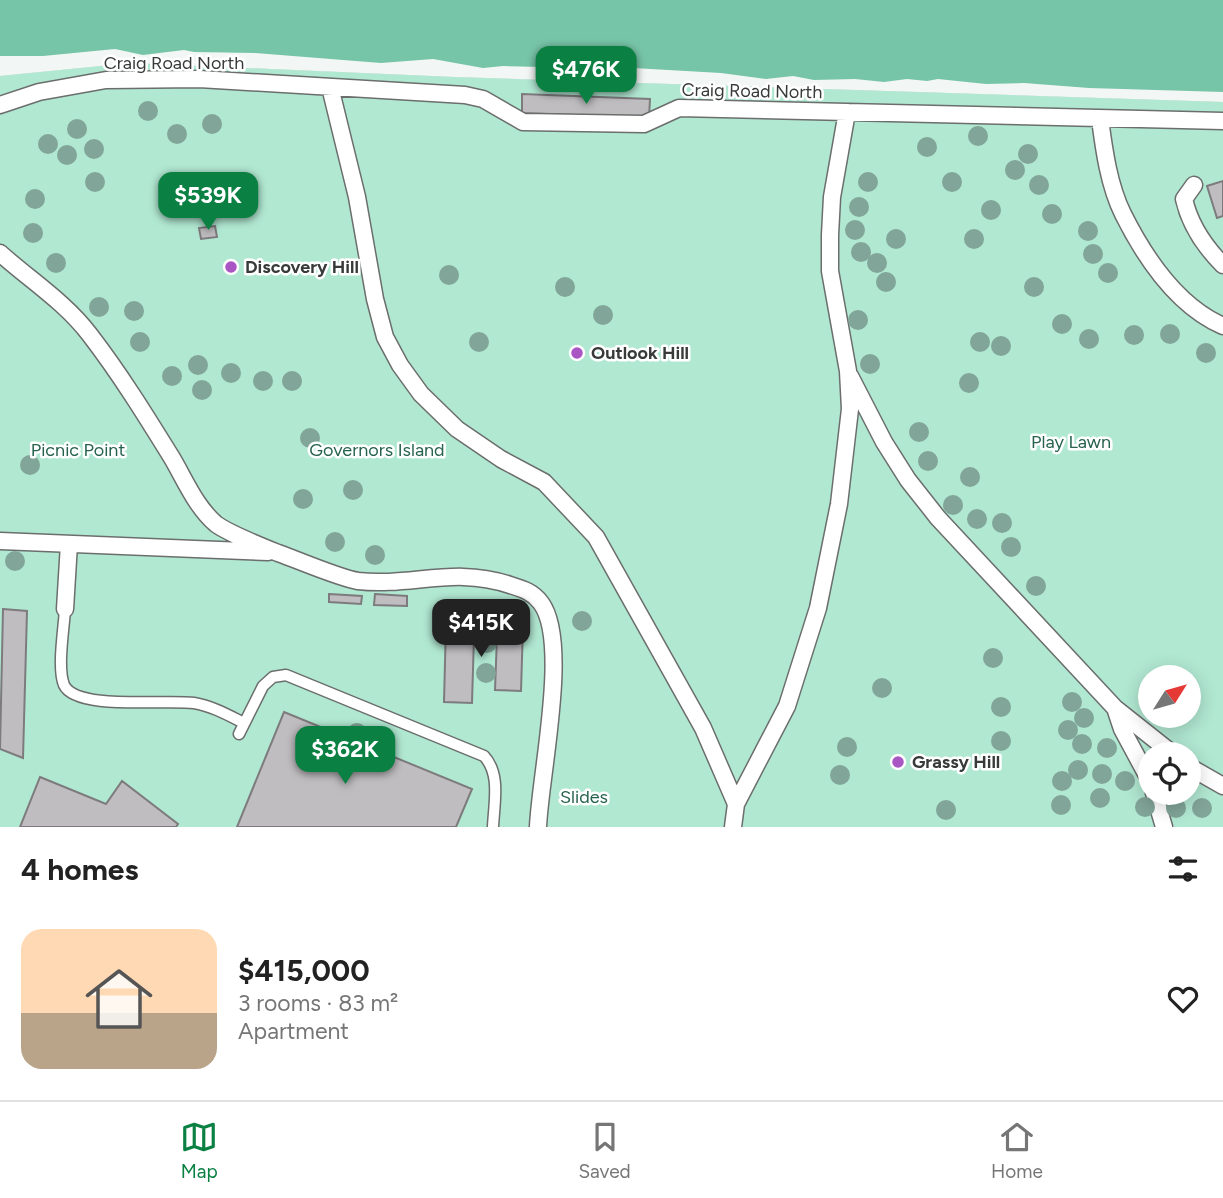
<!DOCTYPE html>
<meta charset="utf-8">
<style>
body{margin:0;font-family:Figtree,sans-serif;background:#f6f6f6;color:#222;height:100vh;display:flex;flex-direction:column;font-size:26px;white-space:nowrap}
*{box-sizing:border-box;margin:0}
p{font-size:23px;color:#767676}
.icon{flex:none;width:38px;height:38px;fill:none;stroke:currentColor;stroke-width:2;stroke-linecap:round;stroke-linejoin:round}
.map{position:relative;height:827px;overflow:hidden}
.side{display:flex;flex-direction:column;background:#fff;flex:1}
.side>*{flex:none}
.needle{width:46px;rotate:53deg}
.tools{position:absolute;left:1138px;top:665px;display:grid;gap:14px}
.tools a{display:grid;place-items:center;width:63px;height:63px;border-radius:50%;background:#fff;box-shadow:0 4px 18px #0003;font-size:35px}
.price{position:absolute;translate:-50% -60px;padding:0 16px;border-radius:14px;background:#0b8043;color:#fff;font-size:23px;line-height:46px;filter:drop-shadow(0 2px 4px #0008)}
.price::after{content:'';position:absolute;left:50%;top:42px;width:21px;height:16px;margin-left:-10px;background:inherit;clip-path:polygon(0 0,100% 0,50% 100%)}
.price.current{background:#222;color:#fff}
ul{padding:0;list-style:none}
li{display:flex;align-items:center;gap:21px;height:175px;padding:0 21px}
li+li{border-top:2px solid #e0e0e0}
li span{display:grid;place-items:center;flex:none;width:196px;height:140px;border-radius:21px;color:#555}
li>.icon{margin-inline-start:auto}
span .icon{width:84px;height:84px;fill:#fffc;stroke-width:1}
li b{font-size:30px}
h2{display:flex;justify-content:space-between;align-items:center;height:84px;padding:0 21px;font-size:30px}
.menu{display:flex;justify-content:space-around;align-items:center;height:98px;border-top:2px solid #e0e0e0;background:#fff;font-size:19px;color:#767676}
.menu a{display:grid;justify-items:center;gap:4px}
.menu .current{color:#0b8043}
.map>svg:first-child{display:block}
.green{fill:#b1e8d2;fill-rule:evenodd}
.water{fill:#77c5a8}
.pier{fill:#f2f6f4}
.building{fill:#bfbdc0;stroke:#7d7b7d;stroke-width:2}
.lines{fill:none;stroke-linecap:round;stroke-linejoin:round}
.service-casing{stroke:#6b6e6d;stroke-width:13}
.pedestrian-casing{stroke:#6b6e6d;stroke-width:19}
.service{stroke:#fff;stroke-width:10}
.pedestrian{stroke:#fff;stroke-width:16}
.tree{fill:#82a599}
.poi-dot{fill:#a955c4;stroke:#fff;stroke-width:2.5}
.labels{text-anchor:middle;stroke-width:5;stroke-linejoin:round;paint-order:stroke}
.street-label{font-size:18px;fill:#383a39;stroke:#fff}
.poi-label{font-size:18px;font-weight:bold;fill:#383a39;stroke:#fff;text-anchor:start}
.park-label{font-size:18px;fill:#26624e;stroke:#fff}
</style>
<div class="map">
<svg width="1223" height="827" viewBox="0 0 1223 827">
<rect width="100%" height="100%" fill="#f2f6f4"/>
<path class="green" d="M131 63 454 77 1223 102V827H0V76ZM1150 677H1188V716H1150ZM1150 754H1188V793H1150Z"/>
<path class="water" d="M0 0H1223V102L454 77 131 63 0 76Z"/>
<path class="pier" d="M115 49 143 55 184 50 194 52 255 53 381 63 433 59 483 68 503 66 542 67 582 61 598 66 721 73 766 79 793 76 814 80 855 79 884 82 907 79 927 81 938 79 986 84 1024 83 1089 88 1223 92V102L454 77 131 63 0 76V56H43Z"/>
<path class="building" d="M522 94 650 99 649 118 522 113Z
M1223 181V216L1217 218 1207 186Z
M215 226 217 237 201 239 199 228Z
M329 594 362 596 361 604 329 602Z
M375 594 407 596V606L374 605Z
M3 609 27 611 23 758 0 749Z
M446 624 523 626 521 691 495 690 497 636H474L472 703 444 702Z
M284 712 472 789 456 827H237Z
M40 777 106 804 122 781 178 824 176 827H20Z"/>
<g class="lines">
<g class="service-casing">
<path id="service" d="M65 609C64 628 57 668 64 685 76 711 167 699 194 703 212 706 228 715 244 723
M239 734 263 686 273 677 286 675 484 756C501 774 494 803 493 827"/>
</g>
<g class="pedestrian-casing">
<path id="pedestrian" d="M330 87 357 197 375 299 385 337 400 365 421 394 457 429 501 459 544 482 596 537 703 728 736 804
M0 105 39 92 106 80 199 79 465 95 483 99 523 122 644 124 679 108 1223 121
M1100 119C1104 150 1109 186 1123 214 1145 258 1177 306 1223 326
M1194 185 1184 199C1190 225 1204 246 1223 265
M0 253C30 280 65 302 90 335 120 374 146 416 172 458 185 480 196 507 216 524 228 533 263 547 278 553 298 560 339 578 358 581 411 587 455 566 510 585 523 589 533 592 541 603 570 642 540 775 538 827
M850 376 884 442 908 480 938 518 1115 708 1173 754
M0 541 268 552
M65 609 69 544
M1115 708 1122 729 1150 781
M1188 766 1223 786
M1154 793 1164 827
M733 827 736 804 787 706 818 608 839 504 850 409 848 371 830 271V235L832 197 847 112"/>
</g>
<use href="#service" class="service"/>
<use href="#pedestrian" class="pedestrian"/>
</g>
<g class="tree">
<circle cx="148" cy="111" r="10"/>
<circle cx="212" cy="124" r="10"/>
<circle cx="77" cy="129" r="10"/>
<circle cx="177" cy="134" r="10"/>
<circle cx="978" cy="136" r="10"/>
<circle cx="48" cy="144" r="10"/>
<circle cx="927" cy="147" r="10"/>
<circle cx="94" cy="149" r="10"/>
<circle cx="1028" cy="154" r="10"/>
<circle cx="67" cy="155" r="10"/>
<circle cx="1015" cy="170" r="10"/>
<circle cx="95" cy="182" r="10"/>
<circle cx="868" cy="182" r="10"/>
<circle cx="952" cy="182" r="10"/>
<circle cx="1039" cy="185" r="10"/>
<circle cx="35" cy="199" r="10"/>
<circle cx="859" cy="207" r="10"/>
<circle cx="991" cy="210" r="10"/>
<circle cx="1052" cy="214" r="10"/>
<circle cx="855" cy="230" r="10"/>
<circle cx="1088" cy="231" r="10"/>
<circle cx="33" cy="233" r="10"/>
<circle cx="896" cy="239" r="10"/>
<circle cx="974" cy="239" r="10"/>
<circle cx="861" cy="252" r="10"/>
<circle cx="1093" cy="254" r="10"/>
<circle cx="56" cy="263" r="10"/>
<circle cx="877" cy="263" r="10"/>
<circle cx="1108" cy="273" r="10"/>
<circle cx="449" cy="275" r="10"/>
<circle cx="886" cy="282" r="10"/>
<circle cx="565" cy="287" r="10"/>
<circle cx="1034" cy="287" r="10"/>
<circle cx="99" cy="307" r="10"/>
<circle cx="134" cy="311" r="10"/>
<circle cx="603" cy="315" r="10"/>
<circle cx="858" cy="320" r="10"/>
<circle cx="1062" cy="324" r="10"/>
<circle cx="1170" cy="334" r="10"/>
<circle cx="1134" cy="335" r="10"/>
<circle cx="1089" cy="339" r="10"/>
<circle cx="140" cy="342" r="10"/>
<circle cx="479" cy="342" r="10"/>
<circle cx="980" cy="342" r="10"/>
<circle cx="1001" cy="346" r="10"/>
<circle cx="1206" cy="353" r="10"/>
<circle cx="870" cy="364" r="10"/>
<circle cx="198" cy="365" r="10"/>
<circle cx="231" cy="373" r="10"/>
<circle cx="172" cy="376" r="10"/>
<circle cx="263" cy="381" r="10"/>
<circle cx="292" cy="381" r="10"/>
<circle cx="969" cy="383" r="10"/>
<circle cx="202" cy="390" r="10"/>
<circle cx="919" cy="432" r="10"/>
<circle cx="310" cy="438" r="10"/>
<circle cx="928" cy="461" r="10"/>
<circle cx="30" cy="465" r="10"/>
<circle cx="970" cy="477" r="10"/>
<circle cx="353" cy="490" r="10"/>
<circle cx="303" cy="499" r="10"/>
<circle cx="953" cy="505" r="10"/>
<circle cx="977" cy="519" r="10"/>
<circle cx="1002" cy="523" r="10"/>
<circle cx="335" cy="542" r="10"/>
<circle cx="1011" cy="547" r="10"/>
<circle cx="375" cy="555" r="10"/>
<circle cx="15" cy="561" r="10"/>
<circle cx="1036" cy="586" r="10"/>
<circle cx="582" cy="621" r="10"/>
<circle cx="487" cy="643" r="10"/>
<circle cx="993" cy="658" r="10"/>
<circle cx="486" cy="673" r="10"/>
<circle cx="882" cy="688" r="10"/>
<circle cx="1072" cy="702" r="10"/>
<circle cx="1001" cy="707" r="10"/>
<circle cx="1084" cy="718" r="10"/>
<circle cx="1068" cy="730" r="10"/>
<circle cx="357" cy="733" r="10"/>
<circle cx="1001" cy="741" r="10"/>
<circle cx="1082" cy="744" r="10"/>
<circle cx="847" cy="747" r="10"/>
<circle cx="1107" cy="748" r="10"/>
<circle cx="1078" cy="770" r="10"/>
<circle cx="1102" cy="774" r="10"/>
<circle cx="840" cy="775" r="10"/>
<circle cx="1062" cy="781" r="10"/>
<circle cx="1125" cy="781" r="10"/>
<circle cx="1100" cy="798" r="10"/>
<circle cx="1061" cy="805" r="10"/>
<circle cx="1145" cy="807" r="10"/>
<circle cx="1176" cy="808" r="10"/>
<circle cx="1202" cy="808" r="10"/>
<circle cx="946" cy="810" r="10"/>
</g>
<g class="poi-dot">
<circle cx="231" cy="267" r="7"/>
<circle cx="577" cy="353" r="7"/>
<circle cx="898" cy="762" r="7"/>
</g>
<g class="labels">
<g class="street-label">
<text x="174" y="69">Craig Road North</text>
<text transform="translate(752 91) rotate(1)" y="6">Craig Road North</text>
</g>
<g class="poi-label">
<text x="245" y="273">Discovery Hill</text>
<text x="591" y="359">Outlook Hill</text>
<text x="912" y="768">Grassy Hill</text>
</g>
<g class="park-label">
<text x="1071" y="448">Play Lawn</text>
<text x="78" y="456">Picnic Point</text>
<text x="377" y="456">Governors Island</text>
<text x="584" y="803">Slides</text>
</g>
</g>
</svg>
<div class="tools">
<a><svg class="needle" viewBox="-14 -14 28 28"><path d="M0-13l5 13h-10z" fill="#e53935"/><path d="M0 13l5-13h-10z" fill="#767676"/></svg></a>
<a><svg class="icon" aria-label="locate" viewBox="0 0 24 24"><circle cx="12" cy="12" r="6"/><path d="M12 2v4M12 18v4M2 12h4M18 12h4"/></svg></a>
</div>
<b class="price" style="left:586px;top:106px">$476K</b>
<b class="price" style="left:208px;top:232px">$539K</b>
<b class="price current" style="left:481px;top:659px">$415K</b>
<b class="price" style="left:345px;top:786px">$362K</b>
</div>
<section class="side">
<h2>4 homes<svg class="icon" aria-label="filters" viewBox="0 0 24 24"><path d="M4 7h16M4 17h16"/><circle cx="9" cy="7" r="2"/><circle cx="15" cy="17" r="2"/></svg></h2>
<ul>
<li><span style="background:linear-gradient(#ffd9b3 60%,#b9a48a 0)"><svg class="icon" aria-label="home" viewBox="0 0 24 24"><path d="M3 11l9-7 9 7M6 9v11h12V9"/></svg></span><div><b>$415,000</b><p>3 rooms · 83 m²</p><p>Apartment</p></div><svg class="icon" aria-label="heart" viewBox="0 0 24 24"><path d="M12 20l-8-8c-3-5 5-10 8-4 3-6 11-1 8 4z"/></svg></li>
</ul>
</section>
<nav class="menu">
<a class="current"><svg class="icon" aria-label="map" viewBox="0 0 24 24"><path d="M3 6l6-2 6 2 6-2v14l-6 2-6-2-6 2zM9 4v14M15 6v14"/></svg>Map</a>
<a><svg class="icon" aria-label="saved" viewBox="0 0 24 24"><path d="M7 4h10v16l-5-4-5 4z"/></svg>Saved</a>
<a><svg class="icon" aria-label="home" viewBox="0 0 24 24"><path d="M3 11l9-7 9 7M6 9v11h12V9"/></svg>Home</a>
</nav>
